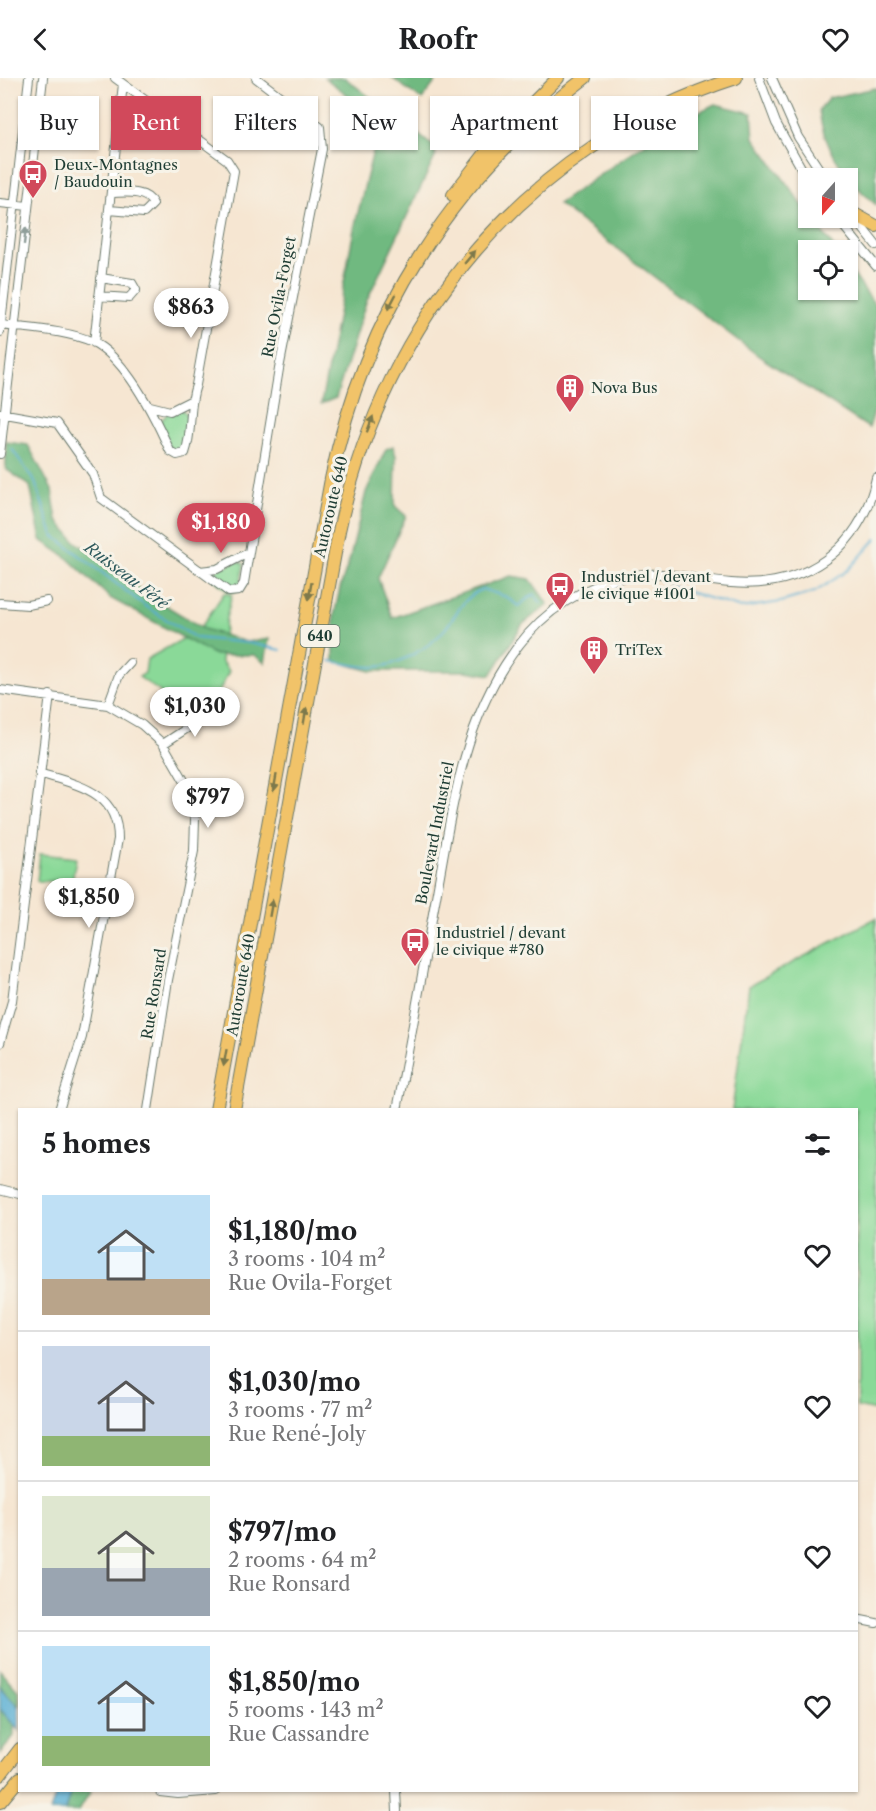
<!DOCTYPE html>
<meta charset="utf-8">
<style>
body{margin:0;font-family:"Libre Caslon Text",serif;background:#f2f2f2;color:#202124;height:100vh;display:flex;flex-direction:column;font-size:22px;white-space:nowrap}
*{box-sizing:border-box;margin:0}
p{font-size:20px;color:#757577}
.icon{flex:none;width:33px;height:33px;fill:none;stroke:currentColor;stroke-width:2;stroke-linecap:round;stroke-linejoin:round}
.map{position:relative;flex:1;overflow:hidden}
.details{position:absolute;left:18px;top:1030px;width:840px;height:684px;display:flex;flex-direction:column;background:#fff;border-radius:0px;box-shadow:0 2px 4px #0004}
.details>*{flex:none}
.guide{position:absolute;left:18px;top:18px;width:840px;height:54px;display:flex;gap:12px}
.needle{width:39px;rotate:201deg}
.tools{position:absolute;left:798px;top:90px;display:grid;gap:12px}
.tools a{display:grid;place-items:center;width:60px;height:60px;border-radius:0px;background:#fff;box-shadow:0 2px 4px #0004;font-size:30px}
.price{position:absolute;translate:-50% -51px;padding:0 14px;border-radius:21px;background:#fff;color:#222;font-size:20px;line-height:39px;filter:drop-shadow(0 2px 3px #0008)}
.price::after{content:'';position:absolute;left:50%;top:36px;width:18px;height:14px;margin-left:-9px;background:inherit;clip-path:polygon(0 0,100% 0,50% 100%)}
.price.on{background:#d1495b;color:#fff}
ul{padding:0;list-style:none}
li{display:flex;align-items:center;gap:18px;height:150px;padding:0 24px}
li+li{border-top:2px solid #e0e0e0}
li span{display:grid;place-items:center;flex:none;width:168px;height:120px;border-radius:0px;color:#555}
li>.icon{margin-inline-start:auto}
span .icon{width:72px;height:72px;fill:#fffc;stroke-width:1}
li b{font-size:26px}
h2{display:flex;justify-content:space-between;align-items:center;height:72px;padding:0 24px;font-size:26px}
.tag{padding:0 21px;border-radius:0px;background:#fff;box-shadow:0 2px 4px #0004;font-size:21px;line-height:54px}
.tag.on{background:#d1495b;color:#fff}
header{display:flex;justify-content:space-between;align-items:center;height:78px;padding:0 24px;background:#fff;font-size:27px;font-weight:800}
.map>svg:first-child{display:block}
.green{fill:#8ad998;stroke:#548b66;stroke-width:1.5}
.forest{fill:#6fb980;stroke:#477b5a;stroke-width:1.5}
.water{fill:#57aed4;stroke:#3b7684;stroke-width:1.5}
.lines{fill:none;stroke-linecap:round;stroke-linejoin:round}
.stream{stroke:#57aed4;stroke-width:2}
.minor-casing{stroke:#6a786b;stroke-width:10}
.highway-casing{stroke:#6a786b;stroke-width:14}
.minor{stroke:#fff;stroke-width:8}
.highway{stroke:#f1c369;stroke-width:12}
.oneway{fill:#8f9e9a}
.oneway2{fill:#7d794c}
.labels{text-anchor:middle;stroke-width:6;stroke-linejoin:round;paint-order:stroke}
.shield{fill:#f7f3e8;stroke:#60746a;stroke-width:1.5}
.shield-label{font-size:14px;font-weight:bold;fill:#1f3d34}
.poi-label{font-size:15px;fill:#1f3d34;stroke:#f7f3e8;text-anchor:start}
.street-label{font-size:15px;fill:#1f3d34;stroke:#f7f3e8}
.water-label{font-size:16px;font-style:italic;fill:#2d595c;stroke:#f7f3e8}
</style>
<header><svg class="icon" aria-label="back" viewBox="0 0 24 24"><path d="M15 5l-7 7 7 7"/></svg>Roofr<svg class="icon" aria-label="heart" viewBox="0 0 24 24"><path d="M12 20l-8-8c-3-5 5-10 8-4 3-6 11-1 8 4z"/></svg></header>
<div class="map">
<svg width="876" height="1733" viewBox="0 0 876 1733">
<rect width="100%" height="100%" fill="#f7f3e8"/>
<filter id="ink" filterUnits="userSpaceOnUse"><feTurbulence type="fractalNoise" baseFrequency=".0167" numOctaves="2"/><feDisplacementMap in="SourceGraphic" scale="12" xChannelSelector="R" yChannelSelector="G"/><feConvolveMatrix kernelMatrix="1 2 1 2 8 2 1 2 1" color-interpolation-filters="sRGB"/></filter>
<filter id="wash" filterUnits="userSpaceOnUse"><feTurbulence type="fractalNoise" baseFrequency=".008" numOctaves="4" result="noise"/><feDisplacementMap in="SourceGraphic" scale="24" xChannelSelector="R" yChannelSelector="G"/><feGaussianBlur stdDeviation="1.35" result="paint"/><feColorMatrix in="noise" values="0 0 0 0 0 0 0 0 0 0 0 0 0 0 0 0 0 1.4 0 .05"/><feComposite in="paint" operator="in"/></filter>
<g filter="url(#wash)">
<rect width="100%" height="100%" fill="#f6e6d2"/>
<path class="green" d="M180 330 189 338 185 375 170 373 158 346 170 333Z
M237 483 244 486 239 513 229 514 212 500 217 491Z
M224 515 232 517 226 540 221 583 229 593 210 632 193 642 173 623 139 599 145 595 147 581 199 552Z
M40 776 76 780 72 804 37 803Z
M876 840V1333L857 1329 856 1032H732L749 908Z"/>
<path class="forest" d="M325 0H345L433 68 436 77 366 224 336 320 321 326 354 151 374 69V37Z
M392 0H438L422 22Z
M876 10V127C847 102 823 71 819 32L829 20Z
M715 26 752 35 754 60 808 135V140H812L836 172H808V212H848V189L876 228V328L869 350 760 279 558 126 670 48Z
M6 364 28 367 52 412 57 442 75 463 147 516 204 551 246 564 269 561 265 585 254 577H215L110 520 66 479 41 462 30 408 6 391Z
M393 368 396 378 395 428 406 438 378 500 392 540 511 498 530 501 548 526 522 547 491 597 466 593H371L334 583V538L340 510 350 480 366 414 386 371Z
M0 1592 19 1614V1629L0 1608Z
M0 1631 14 1647V1658L0 1676Z
M71 1713H91L79 1733H65Z"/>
<path class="water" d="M0 1608 19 1629V1653L0 1631Z
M57 1713H71L65 1733H50Z"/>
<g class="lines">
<path class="stream" d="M12 371 35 404 53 457 148 530 196 560 249 565 281 572
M669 508 741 530 781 524 815 514 848 492 876 461
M330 583C344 585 358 589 372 589 395 590 431 569 445 551 459 533 461 522 482 511L507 519 518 528 534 516 541 525"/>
</g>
</g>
<g filter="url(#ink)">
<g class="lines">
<g class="minor-casing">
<path id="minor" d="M759 0 776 45 808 102
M772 0 798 59 825 100
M0 125 28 128
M109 132 144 135 153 126C146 111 124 115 111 115
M853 138 876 167
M837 140 876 188
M99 218 129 220 136 212 132 205 101 200
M1 247C30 251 66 252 93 264 127 282 155 339 170 373L177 377 185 375C193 354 188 329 196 307L234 93 227 82 115 0
M0 254 29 0
M94 265 123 6
M150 328 170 333 190 323
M0 335 57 345 93 396 101 420 229 514 239 513 244 505 279 291 322 71 320 49 256 0
M0 376 43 0
M200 493 217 491 248 475
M0 525 28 527 47 523
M0 612 108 627 142 647 163 666 189 711 195 741 194 773 168 902 148 1032
M108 627 119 597 130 585
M163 666 212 634
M39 695C77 707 118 713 118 761L82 959 59 1032
M0 965 12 923 50 617
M397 1032C411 961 423 890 436 819 453 727 464 629 528 556 557 523 600 500 644 496 674 494 702 503 731 505 804 511 861 472 876 400
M0 1111 20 1116
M856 1541 876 1545
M396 1713 397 1733
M160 1714 178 1716 216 1713"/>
</g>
<g class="highway-casing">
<path id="highway" d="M453 117 498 59 558 0
M849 133 876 148
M216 1032 331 401C364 238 452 100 585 0
M234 1032 339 453C384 241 527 67 736 0
M0 1697 20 1671
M0 1724 20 1700"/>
</g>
<use href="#minor" class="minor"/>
<use href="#highway" class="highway"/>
</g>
<defs><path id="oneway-solid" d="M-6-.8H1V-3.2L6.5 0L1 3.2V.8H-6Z" transform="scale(1.5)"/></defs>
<use class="oneway" href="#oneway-solid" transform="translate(25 158) rotate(-83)"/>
<g class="oneway2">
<use href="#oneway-solid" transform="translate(470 179) rotate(-50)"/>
<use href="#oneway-solid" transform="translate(392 224) rotate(118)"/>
<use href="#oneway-solid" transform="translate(370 346) rotate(-69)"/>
<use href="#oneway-solid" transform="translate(310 513) rotate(100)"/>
<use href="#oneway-solid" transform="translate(305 638) rotate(-80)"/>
<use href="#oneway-solid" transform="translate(275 705) rotate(100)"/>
<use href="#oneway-solid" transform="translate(271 830) rotate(-80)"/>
<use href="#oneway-solid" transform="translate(225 980) rotate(100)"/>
</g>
</g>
<defs>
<g id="bus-pin" transform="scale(1.5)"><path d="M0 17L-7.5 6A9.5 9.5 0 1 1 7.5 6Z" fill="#d1495b" stroke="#f7f3e8"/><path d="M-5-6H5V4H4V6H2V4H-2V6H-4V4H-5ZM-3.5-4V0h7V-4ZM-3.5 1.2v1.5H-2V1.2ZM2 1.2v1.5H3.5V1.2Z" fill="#fff"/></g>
<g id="building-pin" transform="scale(1.5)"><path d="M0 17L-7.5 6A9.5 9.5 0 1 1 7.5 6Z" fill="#d1495b" stroke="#f7f3e8"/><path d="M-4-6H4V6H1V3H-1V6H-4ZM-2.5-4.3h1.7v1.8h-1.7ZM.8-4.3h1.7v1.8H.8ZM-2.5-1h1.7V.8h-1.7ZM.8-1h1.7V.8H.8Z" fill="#fff"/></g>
</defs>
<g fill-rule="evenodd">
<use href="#bus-pin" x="33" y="96"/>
<use href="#building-pin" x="570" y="310"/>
<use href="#bus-pin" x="560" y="508"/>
<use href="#building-pin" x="594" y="572"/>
<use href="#bus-pin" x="415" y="864"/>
</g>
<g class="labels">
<rect class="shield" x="300.5" y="547" width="39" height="22" rx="4.5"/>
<g class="shield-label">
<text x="320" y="563">640</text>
</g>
<g class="poi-label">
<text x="54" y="92">Deux-Montagnes<tspan x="54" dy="17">/ Baudouin</tspan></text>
<text x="591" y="315">Nova Bus</text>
<text x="581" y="504">Industriel / devant<tspan x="581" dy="17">le civique #1001</tspan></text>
<text x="615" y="577">TriTex</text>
<text x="436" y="860">Industriel / devant<tspan x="436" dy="17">le civique #780</tspan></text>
</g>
<g class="street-label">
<text transform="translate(279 219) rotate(-79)" y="5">Rue Ovila-Forget</text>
<text transform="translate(331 429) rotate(-77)" y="5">Autoroute 640</text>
<text transform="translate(435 755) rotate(-79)" y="5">Boulevard Industriel</text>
<text transform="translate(241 907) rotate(-80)" y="5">Autoroute 640</text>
<text transform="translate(154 916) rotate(-81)" y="5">Rue Ronsard</text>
</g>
<g class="water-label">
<text transform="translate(127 497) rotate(37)" y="6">Ruisseau Féré</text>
</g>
</g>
</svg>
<div class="tools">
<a><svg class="needle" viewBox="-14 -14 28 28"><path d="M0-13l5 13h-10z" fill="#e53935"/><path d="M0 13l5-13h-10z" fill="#757577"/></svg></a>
<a><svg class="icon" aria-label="locate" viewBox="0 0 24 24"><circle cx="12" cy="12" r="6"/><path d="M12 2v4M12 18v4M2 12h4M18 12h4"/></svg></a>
</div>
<b class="price" style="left:191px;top:261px">$863</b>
<b class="price on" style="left:221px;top:476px">$1,180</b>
<b class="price" style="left:195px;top:660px">$1,030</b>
<b class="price" style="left:208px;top:751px">$797</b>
<b class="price" style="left:89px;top:851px">$1,850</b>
<div class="guide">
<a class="tag">Buy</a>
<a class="tag on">Rent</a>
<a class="tag">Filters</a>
<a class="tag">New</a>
<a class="tag">Apartment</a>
<a class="tag">House</a>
</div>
<section class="details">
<h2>5 homes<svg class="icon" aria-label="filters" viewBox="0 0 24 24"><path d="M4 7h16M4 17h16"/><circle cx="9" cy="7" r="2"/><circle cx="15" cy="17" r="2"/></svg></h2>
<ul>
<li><span style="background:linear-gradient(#bfe0f5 70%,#b9a48a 0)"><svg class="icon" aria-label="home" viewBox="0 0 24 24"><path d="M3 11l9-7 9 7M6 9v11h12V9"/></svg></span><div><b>$1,180/mo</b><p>3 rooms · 104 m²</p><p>Rue Ovila-Forget</p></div><svg class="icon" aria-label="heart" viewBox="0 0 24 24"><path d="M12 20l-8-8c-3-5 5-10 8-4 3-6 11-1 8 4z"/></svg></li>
<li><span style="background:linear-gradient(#c9d6e8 75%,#8fb573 0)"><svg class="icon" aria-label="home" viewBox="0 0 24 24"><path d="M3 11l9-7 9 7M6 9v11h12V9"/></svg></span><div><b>$1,030/mo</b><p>3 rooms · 77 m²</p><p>Rue René-Joly</p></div><svg class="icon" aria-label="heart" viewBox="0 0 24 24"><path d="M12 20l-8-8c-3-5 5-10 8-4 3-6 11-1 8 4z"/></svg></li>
<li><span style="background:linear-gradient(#dfe7d0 60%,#9aa5b1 0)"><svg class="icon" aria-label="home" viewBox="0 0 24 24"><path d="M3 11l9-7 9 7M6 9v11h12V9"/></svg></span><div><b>$797/mo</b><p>2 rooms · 64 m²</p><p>Rue Ronsard</p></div><svg class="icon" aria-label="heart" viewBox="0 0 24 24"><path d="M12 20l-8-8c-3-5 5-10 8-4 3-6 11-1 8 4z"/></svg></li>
<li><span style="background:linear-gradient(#bfe0f5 75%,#8fb573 0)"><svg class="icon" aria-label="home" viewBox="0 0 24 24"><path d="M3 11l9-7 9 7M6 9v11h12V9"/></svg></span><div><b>$1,850/mo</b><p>5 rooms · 143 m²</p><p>Rue Cassandre</p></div><svg class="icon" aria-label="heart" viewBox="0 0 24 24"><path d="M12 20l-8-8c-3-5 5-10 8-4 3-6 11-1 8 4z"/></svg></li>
</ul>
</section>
</div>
